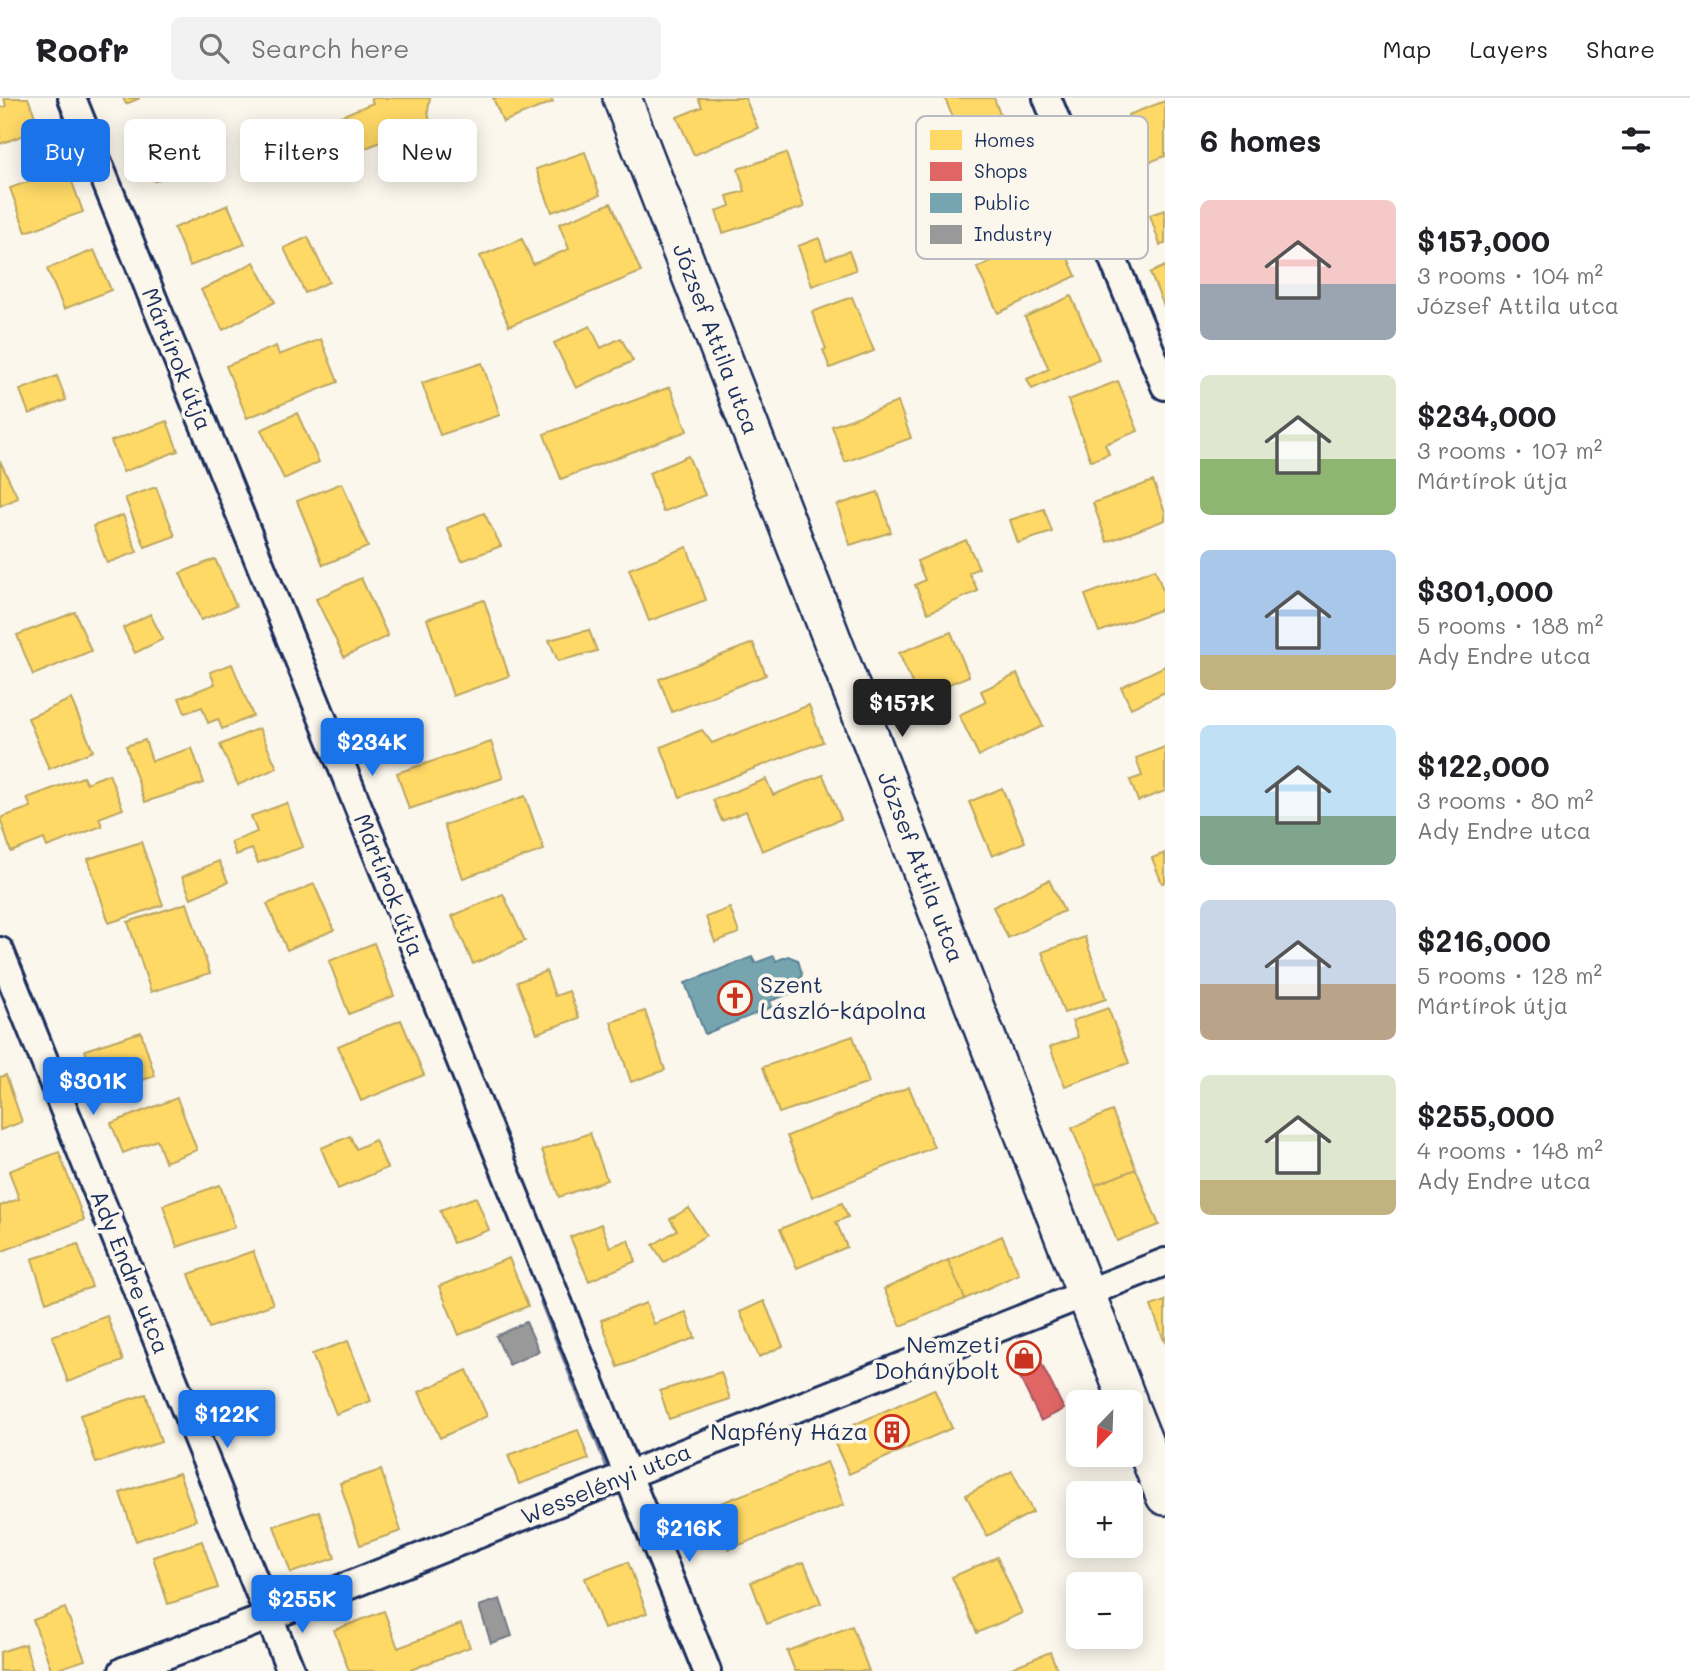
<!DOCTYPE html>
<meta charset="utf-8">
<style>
body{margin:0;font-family:Mali,sans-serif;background:#f2f2f2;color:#202124;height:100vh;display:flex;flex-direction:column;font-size:26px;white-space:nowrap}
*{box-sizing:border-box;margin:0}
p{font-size:23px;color:#757577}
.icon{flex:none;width:38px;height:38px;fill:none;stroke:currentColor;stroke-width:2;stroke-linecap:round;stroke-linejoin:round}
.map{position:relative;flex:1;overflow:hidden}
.details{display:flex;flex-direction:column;background:#fff;width:525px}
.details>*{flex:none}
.top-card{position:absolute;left:21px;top:21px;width:665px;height:63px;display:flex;gap:14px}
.needle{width:46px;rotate:203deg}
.fabs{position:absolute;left:1066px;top:1292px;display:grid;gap:14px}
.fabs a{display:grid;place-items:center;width:77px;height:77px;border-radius:10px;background:#fff;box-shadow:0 4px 18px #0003;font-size:35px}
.price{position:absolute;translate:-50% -60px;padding:0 16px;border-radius:7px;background:#1a73e8;color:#fff;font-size:23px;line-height:46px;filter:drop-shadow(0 2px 4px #0008)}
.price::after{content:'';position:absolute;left:50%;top:42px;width:21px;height:16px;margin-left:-10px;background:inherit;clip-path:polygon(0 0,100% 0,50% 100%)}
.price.on{background:#222;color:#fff}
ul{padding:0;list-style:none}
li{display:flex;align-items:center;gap:21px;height:175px;padding:0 35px}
li span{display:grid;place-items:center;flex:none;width:196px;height:140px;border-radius:10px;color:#555}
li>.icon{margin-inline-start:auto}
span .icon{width:84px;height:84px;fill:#fffc;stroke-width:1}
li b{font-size:30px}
h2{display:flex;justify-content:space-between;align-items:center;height:84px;padding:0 35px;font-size:30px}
.chip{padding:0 24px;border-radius:10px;background:#fff;box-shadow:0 4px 18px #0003;font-size:24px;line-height:63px}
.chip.on{background:#1a73e8;color:#fff}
header{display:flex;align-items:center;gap:42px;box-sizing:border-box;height:98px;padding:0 35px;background:#fff;border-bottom:2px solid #e0e0e0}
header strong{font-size:33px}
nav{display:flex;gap:38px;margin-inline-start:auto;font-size:24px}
.search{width:490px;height:63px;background:#f2f2f2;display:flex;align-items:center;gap:18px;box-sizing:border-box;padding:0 24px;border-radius:10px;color:#757577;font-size:26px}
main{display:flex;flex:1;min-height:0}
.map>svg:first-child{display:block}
.homes{fill:#ffd966;stroke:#bba664;stroke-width:2}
.shops{fill:#e06666;stroke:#a55664;stroke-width:2}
.public{fill:#76a5af;stroke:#5b8297;stroke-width:2}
.industry{fill:#999;stroke:#737987;stroke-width:2}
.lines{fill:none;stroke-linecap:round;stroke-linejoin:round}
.stream{stroke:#747e96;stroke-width:9}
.street-casing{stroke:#1b2f5e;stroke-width:32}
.secondary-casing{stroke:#1b2f5e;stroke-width:42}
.street{stroke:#fbf7ec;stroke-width:26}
.secondary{stroke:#fbf7ec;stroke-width:37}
.labels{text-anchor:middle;stroke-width:7;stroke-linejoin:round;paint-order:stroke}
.street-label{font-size:23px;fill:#1b2f5e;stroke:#fbf7ec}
.poi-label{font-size:23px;fill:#1b2f5e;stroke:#fbf7ec;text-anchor:end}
.key{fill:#fbf7ec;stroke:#b8bbc1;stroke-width:2}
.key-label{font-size:19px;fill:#1b2f5e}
</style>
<header>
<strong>Roofr</strong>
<div class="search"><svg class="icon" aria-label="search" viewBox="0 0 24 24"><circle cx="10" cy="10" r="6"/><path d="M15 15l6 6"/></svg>Search here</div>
<nav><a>Map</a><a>Layers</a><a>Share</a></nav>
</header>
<main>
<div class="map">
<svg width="1165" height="1573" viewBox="0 0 1165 1573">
<rect width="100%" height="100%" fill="#fbf7ec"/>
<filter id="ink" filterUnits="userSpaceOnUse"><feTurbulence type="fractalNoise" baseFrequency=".0143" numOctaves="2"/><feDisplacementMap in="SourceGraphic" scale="14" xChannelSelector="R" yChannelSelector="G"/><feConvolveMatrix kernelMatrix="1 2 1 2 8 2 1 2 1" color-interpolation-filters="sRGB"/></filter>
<g filter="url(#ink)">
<path class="homes" d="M4 0H28L40 31 0 46V10L6 8Z
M123 0H140L126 6Z
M371 0H430L428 13 434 48 401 63 383 43 336 62 321 26 373 5Z
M493 0H551L553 4 503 24Z
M698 0H745L758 30 694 57 677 19 702 9Z
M945 0H994L1002 22 960 38Z
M1165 3V58L1147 65 1128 17Z
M182 32 196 66 155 83 141 50Z
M585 54 600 97 552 114 536 71Z
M786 55 804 109 723 135 716 113 730 108 727 98 745 93 738 71Z
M67 70 83 114 26 134 10 90Z
M611 105 641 174 509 228 480 158 522 141 533 166 569 151 559 126Z
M228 107 245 146 190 168 174 130Z
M1165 112V146L1160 147 1150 117Z
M1041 126 1045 134 1054 129 1076 178 998 215 977 170 993 162 987 150Z
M308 139 329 184 305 195 284 150Z
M819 140 826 161 849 153 856 172 812 188 798 148Z
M94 152 111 192 64 211 47 171Z
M254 164 275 204 223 232 201 192Z
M1165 168V210L1150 175Z
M1071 198 1099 261 1032 291 1027 281 1049 271 1025 219Z
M852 199 874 253 830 270 823 252 826 251 812 214Z
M590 228 601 250 621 240 633 263 576 290 554 245Z
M321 241 338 284 247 320 226 268 276 248 279 257Z
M482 265 500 317 440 337 422 285Z
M57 278 66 302 29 316 20 292Z
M1118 283 1138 333 1105 346 1109 356 1091 363 1068 302Z
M670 289 687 333 561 381 544 336Z
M898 304 911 340 845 364 832 328Z
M297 315 319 364 284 381 261 332Z
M167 323 178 353 123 374 111 343Z
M688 358 705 397 663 414 649 375Z
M0 363 18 400 0 408Z
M1153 383 1165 414V422L1107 444 1093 405Z
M342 385 368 449 323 467 297 403Z
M156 389 175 438 145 449 125 400Z
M878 394 891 434 850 447 837 407Z
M1044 411 1052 434 1018 445 1010 422Z
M484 415 501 448 462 463 447 430Z
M123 417 137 454 107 465 93 428Z
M966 442 979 470 969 475 978 493 928 515 915 487 925 482 917 463Z
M687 449 706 502 649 523 629 471Z
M215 461 236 508 201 522 180 475Z
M1155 471 1165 498V510L1099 534 1085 497Z
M361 480 388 538 344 559 316 501Z
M484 502 509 578 453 598 427 521Z
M75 514 91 553 33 577 17 537Z
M150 516 163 541 135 555 123 530Z
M589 532 597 553 558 563 549 542Z
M951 534 969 578 918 599 899 555Z
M753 545 766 577 672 614 659 581Z
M232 566 253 618 222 631 218 621 208 625 202 609 185 615 179 600 215 586 210 574Z
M1165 568V594L1131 610 1121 589Z
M1017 576 1043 628 979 658 959 617 986 604 981 593Z
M71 601 93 653 49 671 28 620Z
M809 607 823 644 680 699 661 649 702 632 712 645Z
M259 630 277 670 238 687 220 647Z
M145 642 152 663 192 650 204 685 145 704 126 648Z
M491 644 503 680 409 711 397 675Z
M1165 649V693L1138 703 1130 682 1142 678 1136 660Z
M109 676 123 711 99 720 102 728 47 749 44 741 11 754 0 720 31 709 27 700 83 679 86 685Z
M823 677 841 721 762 753 746 713 722 723 713 702 766 681 773 697Z
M1002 690 1025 744 992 758 969 704Z
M525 698 544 752 463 780 444 727Z
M287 705 303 749 258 765 252 751 236 757 231 744 257 734 251 718Z
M141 744 163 807 109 825 88 761Z
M1165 755V784L1162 785 1152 760Z
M219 763 228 784 191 800 182 779Z
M1049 782 1064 813 1008 840 993 809Z
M314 786 334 832 287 852 267 806Z
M503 796 525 843 473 866 452 818Z
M187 805 210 875 151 894 128 824Z
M730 810 739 835 715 844 706 819Z
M1085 839 1106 901 1064 915 1042 854Z
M374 845 394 898 349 916 329 863Z
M546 873 555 898 569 893 579 920 537 935 517 884Z
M1108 910 1129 965 1065 988 1050 949 1078 939 1072 923Z
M645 913 665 972 631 984 611 924Z
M401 922 424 977 361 1003 338 948Z
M141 934 155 978 99 996 85 952Z
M853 938 869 985 779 1015 763 969Z
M6 977 22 1024 0 1032V979Z
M909 989 934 1049 812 1099 787 1038Z
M177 1000 197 1052 165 1064 157 1042 123 1055 111 1025Z
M1112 1013 1136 1071 1095 1087 1072 1030Z
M590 1035 607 1082 559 1099 542 1052Z
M350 1038 356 1051 375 1042 387 1070 338 1091 321 1050Z
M59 1054 84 1122 0 1154V1108L19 1101 9 1073Z
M1136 1071 1159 1127 1117 1143 1095 1087Z
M220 1087 235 1129 177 1149 163 1107Z
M476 1099 489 1132 453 1145 440 1112Z
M842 1105 848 1119 836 1124 847 1149 797 1170 780 1131Z
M689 1110 706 1137 664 1164 653 1147 677 1132 670 1121Z
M601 1126 610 1149 628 1142 636 1163 589 1183 570 1139Z
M1002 1138 1019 1176 965 1201 948 1162Z
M78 1146 92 1189 46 1204 32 1161Z
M253 1153 273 1206 209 1230 189 1176Z
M509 1160 528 1208 459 1237 439 1188Z
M948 1162 965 1201 901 1228 884 1191Z
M764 1203 783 1248 759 1259 740 1214Z
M1165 1203V1245L1151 1208Z
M646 1205 654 1226 686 1214 695 1240 618 1269 601 1222Z
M107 1218 123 1263 68 1284 52 1238Z
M348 1243 371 1303 336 1316 312 1256Z
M467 1272 487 1318 440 1340 419 1294Z
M721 1274 730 1301 669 1321 660 1293Z
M934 1291 952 1330 849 1376 831 1337Z
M146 1296 161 1344 96 1365 80 1317Z
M578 1332 589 1361 519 1386 508 1357Z
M827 1364 844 1407 729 1451 713 1408Z
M381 1372 401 1433 360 1447 340 1385Z
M1012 1373 1033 1414 987 1438 966 1397Z
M179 1375 196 1422 136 1443 120 1395Z
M319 1413 335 1460 291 1475 274 1428Z
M202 1443 218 1490 168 1506 153 1459Z
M997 1459 1022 1515 977 1535 952 1479Z
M628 1464 647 1515 604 1531 585 1480Z
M804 1464 821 1505 767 1526 751 1484Z
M65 1510 85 1562 52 1573 33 1522Z
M384 1513 398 1550 461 1526 470 1549 408 1573H349L334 1532Z
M852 1528 869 1573H795L787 1553Z
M25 1546 33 1573H0V1554Z
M1050 1554 1058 1573H1007L1006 1572Z"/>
<path class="shops" d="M1032 1246 1040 1263 1017 1274 1009 1257Z
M1040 1263 1064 1311 1041 1323 1017 1274Z"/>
<path class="public" d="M774 858 776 863 788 858 798 862 802 876 799 885 786 890 789 896 770 903 772 909 705 936 685 885 752 859 755 865Z"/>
<path class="industry" d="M526 1224 539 1253 509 1267 496 1238Z
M500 1501 512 1538 491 1545 479 1508Z"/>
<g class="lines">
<path class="stream" d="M544 1204 611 1372"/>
<g class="street-casing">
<path id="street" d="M72 0 707 1573
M1047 0 1165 288
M0 853 291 1573
M123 1573 287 1512 1165 1164"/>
</g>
<g class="secondary-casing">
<path id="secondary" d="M622 0 1128 1304
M1130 1310 1165 1398"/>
</g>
<use href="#street" class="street"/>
<use href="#secondary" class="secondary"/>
</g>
</g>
<defs>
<g id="church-ring" transform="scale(1.75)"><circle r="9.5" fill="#fbf7ec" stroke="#c8321e" stroke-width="1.5"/><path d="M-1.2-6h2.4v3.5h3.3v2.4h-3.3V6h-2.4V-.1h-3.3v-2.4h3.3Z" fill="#c8321e"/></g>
<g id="shop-ring" transform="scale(1.75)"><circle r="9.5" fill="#fbf7ec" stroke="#c8321e" stroke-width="1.5"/><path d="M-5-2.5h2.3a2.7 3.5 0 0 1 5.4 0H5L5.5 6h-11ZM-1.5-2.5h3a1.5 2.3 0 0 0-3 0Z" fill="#c8321e"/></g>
<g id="building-ring" transform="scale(1.75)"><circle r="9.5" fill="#fbf7ec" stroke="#c8321e" stroke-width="1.5"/><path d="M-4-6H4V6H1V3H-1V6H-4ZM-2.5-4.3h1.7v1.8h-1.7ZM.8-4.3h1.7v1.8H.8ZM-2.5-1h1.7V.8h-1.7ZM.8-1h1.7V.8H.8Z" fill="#c8321e"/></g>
</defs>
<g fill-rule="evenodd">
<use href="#church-ring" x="735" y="900"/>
<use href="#shop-ring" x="1024" y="1260"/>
<use href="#building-ring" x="892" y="1334"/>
</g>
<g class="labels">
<g class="street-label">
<text transform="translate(716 241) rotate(69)" y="8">József Attila utca</text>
<text transform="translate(177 261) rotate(68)" y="8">Mártírok útja</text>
<text transform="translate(921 769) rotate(69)" y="8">József Attila utca</text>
<text transform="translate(389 787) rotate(68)" y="8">Mártírok útja</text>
<text transform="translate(130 1174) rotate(68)" y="8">Ady Endre utca</text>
<text transform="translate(606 1386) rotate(-22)" y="8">Wesselényi utca</text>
</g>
<g class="poi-label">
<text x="760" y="895" text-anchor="start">Szent<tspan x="760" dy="26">László-kápolna</tspan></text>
<text x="1000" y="1255">Nemzeti<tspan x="1000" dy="26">Dohánybolt</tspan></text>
<text x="868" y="1342">Napfény Háza</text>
</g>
</g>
<rect x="916" y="18" width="232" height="143" rx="10" class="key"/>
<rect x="930" y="32" width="32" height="20" fill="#ffd966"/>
<rect x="930" y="64" width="32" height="19" fill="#e06666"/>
<rect x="930" y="95" width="32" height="20" fill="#76a5af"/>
<rect x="930" y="127" width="32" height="19" fill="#999"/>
<g class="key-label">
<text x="974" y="49">Homes</text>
<text x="974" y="80">Shops</text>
<text x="974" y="112">Public</text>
<text x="974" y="143">Industry</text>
</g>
</svg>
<div class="fabs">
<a><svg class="needle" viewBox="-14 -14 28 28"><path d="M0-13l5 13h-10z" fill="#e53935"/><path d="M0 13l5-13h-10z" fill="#757577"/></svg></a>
<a>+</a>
<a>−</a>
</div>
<b class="price on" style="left:902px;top:641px">$157K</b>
<b class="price" style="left:372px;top:680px">$234K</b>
<b class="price" style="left:93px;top:1019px">$301K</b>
<b class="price" style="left:227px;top:1352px">$122K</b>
<b class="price" style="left:689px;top:1466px">$216K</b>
<b class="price" style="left:302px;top:1537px">$255K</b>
<div class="top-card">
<a class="chip on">Buy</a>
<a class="chip">Rent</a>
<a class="chip">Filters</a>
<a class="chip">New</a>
</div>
</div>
<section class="details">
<h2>6 homes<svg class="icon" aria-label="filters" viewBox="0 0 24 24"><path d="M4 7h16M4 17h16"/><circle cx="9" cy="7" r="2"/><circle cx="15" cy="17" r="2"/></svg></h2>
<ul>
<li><span style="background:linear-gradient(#f6c9c9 60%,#9aa5b1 0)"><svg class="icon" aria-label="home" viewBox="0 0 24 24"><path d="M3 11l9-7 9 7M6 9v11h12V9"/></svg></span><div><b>$157,000</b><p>3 rooms · 104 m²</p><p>József Attila utca</p></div></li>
<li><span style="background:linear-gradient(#dfe7d0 60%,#8fb573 0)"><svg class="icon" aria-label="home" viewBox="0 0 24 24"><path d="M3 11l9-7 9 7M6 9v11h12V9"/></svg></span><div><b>$234,000</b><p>3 rooms · 107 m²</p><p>Mártírok útja</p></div></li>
<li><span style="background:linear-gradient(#a9c7e8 75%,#c2b280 0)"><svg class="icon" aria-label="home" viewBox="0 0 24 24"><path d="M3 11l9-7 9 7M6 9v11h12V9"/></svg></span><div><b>$301,000</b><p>5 rooms · 188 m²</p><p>Ady Endre utca</p></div></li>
<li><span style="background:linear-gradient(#bfe0f5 65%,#7fa58c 0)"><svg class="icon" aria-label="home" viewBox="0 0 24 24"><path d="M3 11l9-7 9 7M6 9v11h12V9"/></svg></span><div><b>$122,000</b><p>3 rooms · 80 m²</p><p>Ady Endre utca</p></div></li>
<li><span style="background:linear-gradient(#c9d6e8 60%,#b9a48a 0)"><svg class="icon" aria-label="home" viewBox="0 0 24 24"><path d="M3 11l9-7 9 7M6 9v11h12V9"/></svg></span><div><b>$216,000</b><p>5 rooms · 128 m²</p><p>Mártírok útja</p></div></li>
<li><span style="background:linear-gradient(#dfe7d0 75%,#c2b280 0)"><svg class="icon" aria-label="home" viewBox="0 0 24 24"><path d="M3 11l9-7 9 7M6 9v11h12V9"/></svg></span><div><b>$255,000</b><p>4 rooms · 148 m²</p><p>Ady Endre utca</p></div></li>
</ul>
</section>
</main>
